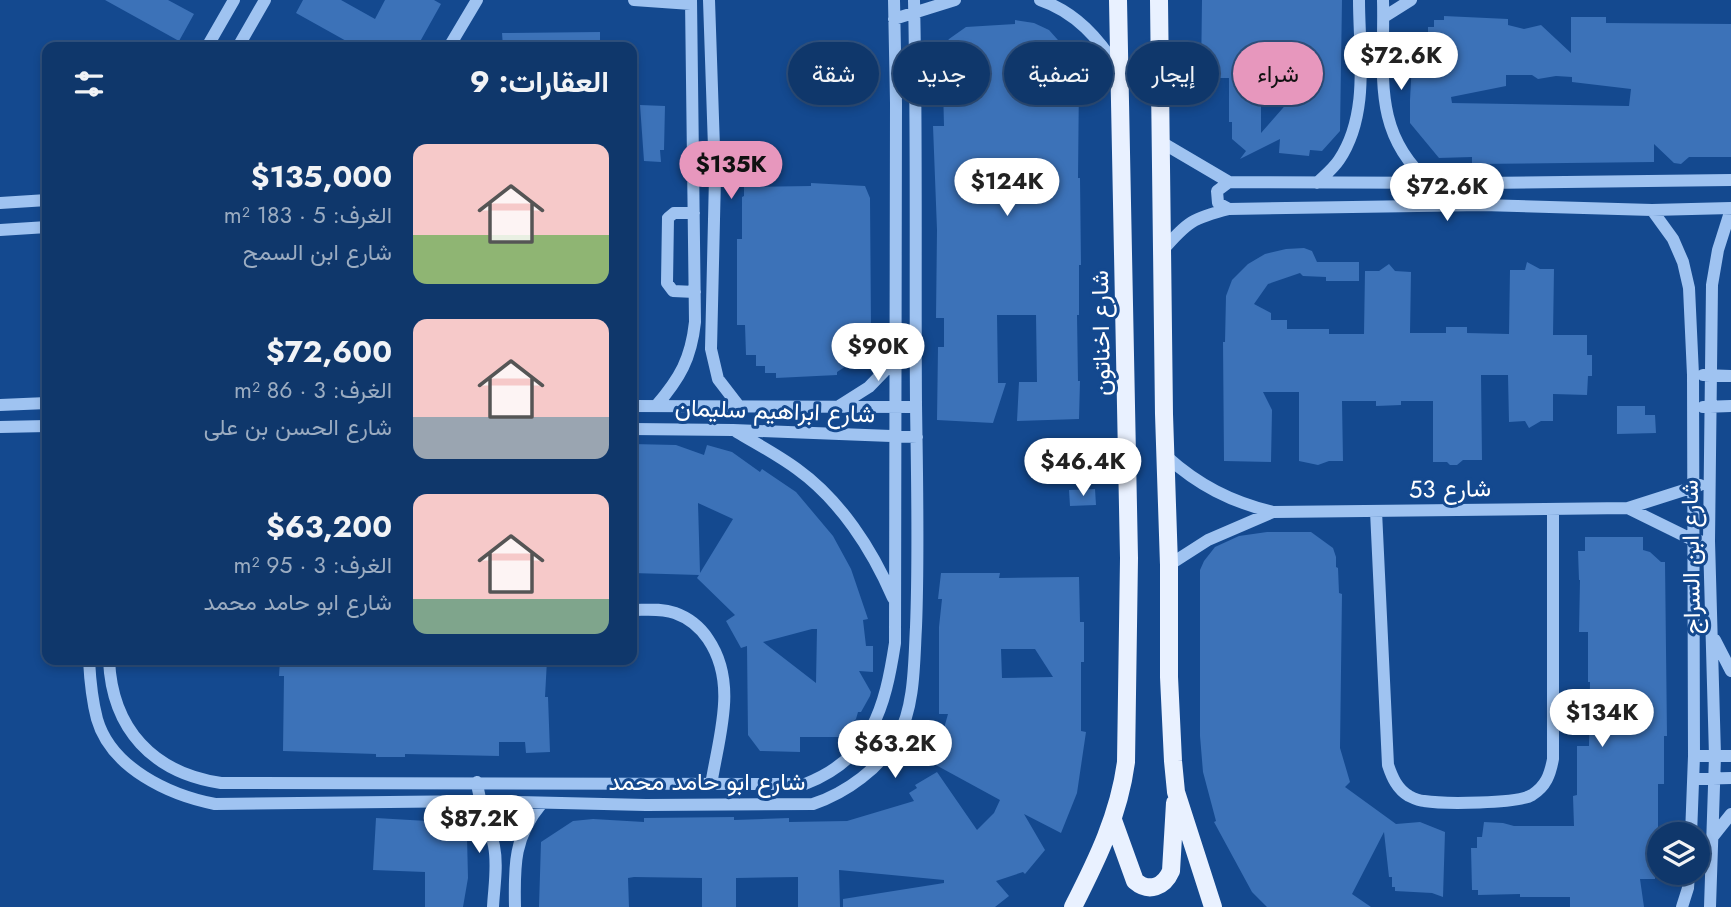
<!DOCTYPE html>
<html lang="ar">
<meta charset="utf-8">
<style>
body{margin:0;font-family:Jost,Vazirmatn,sans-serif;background:#183f71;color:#f1f3f6;direction:rtl;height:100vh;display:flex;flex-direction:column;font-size:26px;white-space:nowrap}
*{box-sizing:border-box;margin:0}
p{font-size:23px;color:#9bacc1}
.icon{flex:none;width:38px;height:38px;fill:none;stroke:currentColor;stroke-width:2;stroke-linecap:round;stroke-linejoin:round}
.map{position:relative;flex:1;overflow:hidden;direction:ltr}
.details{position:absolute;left:42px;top:42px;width:595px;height:623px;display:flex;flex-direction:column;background:#0f376b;border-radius:14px;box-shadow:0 4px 10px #0003,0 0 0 2px #2f517e;direction:rtl}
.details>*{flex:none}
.top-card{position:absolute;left:658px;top:42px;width:665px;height:63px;direction:rtl;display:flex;gap:14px}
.buttons{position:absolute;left:1647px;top:822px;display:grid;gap:14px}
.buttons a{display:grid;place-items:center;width:63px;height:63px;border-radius:50%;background:#0f376b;box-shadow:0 4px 10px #0003,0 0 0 2px #2f517e;font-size:35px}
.price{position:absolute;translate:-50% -60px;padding:0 16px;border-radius:24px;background:#fff;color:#222;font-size:23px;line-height:46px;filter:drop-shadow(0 2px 4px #0008)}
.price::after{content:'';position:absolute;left:50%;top:42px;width:21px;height:16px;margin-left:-10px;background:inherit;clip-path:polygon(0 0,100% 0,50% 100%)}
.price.current{background:#e797bd;color:#111}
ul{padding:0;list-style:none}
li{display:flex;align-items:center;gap:21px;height:175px;padding:0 28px}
li span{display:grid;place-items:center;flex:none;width:196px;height:140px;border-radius:14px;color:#555}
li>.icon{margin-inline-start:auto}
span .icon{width:84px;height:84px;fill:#fffc;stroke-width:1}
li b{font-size:30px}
h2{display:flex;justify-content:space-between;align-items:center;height:84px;padding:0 28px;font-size:30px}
.pill{padding:0 24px;border-radius:32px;background:#0f376b;box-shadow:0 4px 10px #0003,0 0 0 2px #2f517e;font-size:24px;line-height:63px}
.pill.current{background:#e797bd;color:#111}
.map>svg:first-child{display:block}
.building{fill:#3c72b8;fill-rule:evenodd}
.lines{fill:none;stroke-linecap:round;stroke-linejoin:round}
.minor{stroke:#9fc3f1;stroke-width:12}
.major{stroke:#e9f1ff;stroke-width:18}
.labels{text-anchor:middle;stroke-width:6;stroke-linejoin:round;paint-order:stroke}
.street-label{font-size:24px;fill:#fff;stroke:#14498f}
</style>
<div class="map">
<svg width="1731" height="907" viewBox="0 0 1731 907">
<rect width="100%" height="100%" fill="#14498f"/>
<path class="building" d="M105 0H168L194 14 179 41Z
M303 0H341L375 19 385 0H434L441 4 417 47H357L296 13Z
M1202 0H1342L1340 131 1322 151 1310 150 1309 156 1279 153 1280 139 1240 159 1246 151 1232 139V122H1229V78H1201ZM1261 77H1310L1261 133Z
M1444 16 1508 19V25L1524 29 1541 25 1571 53V17H1606V23L1731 24V157H1689L1681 164 1674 163 1654 144V162L1472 164V157L1439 158 1410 123V100L1412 61H1418L1419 42H1423V36L1428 37V27H1434V20H1444ZM1506 75H1532L1538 79 1556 76 1572 77V82L1631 89 1629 106 1452 103 1451 97 1506 86Z
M1015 20 1034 23 1049 30 1075 59H1061L1079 79 1078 178H1080L1081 265H1079V315H1077L1078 381H1080L1079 419 1017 421 1019 382H1037L1036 315H997L998 383H1006L993 423 937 420 938 347H944V318H936L937 230 933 126H944L943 87 940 83 946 60 934 61 949 39 966 27 1015 24Z
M600 32V47H503L502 33Z
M640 105 665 106 664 150H660L661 162 644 161Z
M811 183 865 186 870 198 871 327H859V353L851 363 837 372V375L776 378V373H765V366H756V355H746L745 325H737V239H742V197L744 196V187L811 186Z
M1304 248 1312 251 1317 262H1359V281H1326V277L1303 276 1300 273 1268 284 1254 304 1271 313V320H1287V329H1329V334H1364L1365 271H1379L1389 264 1395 271 1411 272 1410 333H1446V327H1467V333L1509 334 1510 270H1525L1527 262 1540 269H1554L1553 335H1587V355H1592V376H1588L1587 395 1553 394V421H1541L1529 428 1525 421 1509 422 1508 375H1481L1482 460H1463L1457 465H1450L1447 462H1433V401H1401V405L1376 406V401H1342L1343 461H1329L1318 465 1299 461V392H1263L1272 410 1271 462 1224 461 1223 342H1225L1226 296 1232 280 1248 264 1265 254 1286 249Z
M1617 406H1645V415H1655L1656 433 1617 434Z
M632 444 676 445 704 455 707 445 732 452 760 472 762 469 796 492 833 536 851 569 868 619 863 620 866 646H873V672L859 671 871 692 870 696 861 712H858L856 719 839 737H800V752L760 751 748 735 747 646 741 648 726 621 735 615 697 578 699 575 632 573ZM698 503 733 519 700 573ZM812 629H817L816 683 763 642Z
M1095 489 1096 505 1070 506 1069 490Z
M1267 532H1311L1333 548 1336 557V567L1338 568 1339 593 1342 594 1340 748 1350 782 1345 787 1396 824 1420 822 1445 832 1443 897 1432 893 1395 891V887H1392V877H1389L1384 832 1352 894 1371 907H1267L1252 892 1214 822 1216 821 1203 772 1200 736V570L1204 561 1215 547 1239 536Z
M1585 537H1643V550L1650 552 1661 562H1665L1667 736H1664V784H1658V834L1655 879H1640L1644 907H1570V897H1520V894L1478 895V890H1472L1471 848H1477V837H1482L1484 822 1503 823 1514 826H1574L1573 796 1577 795V746H1589L1590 682H1588V632H1579L1580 580H1579L1578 551H1585Z
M941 573H1000L999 578 1079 577 1080 622H1084V662H1081V731L1086 732 1077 793 1061 833 1024 814 1045 850 1025 874 1023 872 996 881 1009 896 995 907H843V899L944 883V880L839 870 840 907H798V877L736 878V907H702V878L634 877 628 878 629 907H539L541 842 573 821 593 819 644 822V818L734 817V820L789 818V822L847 821 914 801 909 793 917 788 915 785 937 772 977 830 994 813 1000 800 934 764 948 714H939V627L942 599H938ZM1001 649H1035L1053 677 1002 678Z
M280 660H547L545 697H548L550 752 526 753 525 742H499V756L405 754V757H376V754L283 751 284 676H279Z
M427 817 442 819 443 838 467 837 468 878 463 907H425V872L373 870 376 818 427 821Z"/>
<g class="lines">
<path class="minor" d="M634 0 691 4
M709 0 715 177 711 349 718 379 738 405
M1040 0C1076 12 1099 39 1119 70
M1383 0C1385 71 1370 132 1430 183
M1384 17 1411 0
M894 19 955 0
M207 47 234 0
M238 47 265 0
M449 47 477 0
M1161 142 1229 182 1481 183 1731 180
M1317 183C1324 176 1333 169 1339 160 1370 114 1359 52 1359 0
M0 203 47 200
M1229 209 1218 203 1217 191 1229 182
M1652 210 1673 239 1683 262 1689 288 1693 375 1694 756 1691 835
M694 213H674L668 218 667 283 673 291 695 292
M0 230 47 227
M1163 250C1187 222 1193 218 1229 209L1483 205 1652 210 1731 208
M1703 375 1731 376
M0 405 47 403
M632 406 916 407
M656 406C680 378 691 359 695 322L691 0
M839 406 869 387 895 360
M1703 407 1731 406
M0 427 47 426
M632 429 733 430 917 437
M737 432C757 444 778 455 797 469 840 500 872 549 893 598
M1166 456C1198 485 1231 502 1273 512L1628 508 1700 485
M1628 508 1693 540 1700 541
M1376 511 1388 765C1392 777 1397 789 1409 796 1413 798 1419 801 1424 801 1443 804 1517 804 1532 795 1546 786 1550 775 1553 759V509
M1169 565 1208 540 1273 512
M632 610C646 610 661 608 675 613 689 618 700 627 708 639 738 683 719 735 711 785
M1715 640 1731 671
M89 660C90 679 92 700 97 719 111 768 169 795 215 804L479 801 646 805 813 804C846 793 881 768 898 736 915 707 914 660 916 627 919 552 917 478 916 404 915 269 917 134 914 0
M109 660C112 729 153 773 221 783L805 784C872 758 885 708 895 643L896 103 894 0
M1694 756H1731
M1694 779 1731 778
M477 782C479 805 490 824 494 846 498 866 494 887 493 907
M1711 839 1731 814
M515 907C514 865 514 836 542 803
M1682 907 1688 888 1689 873
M1710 907 1715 756 1709 541 1712 285 1718 250 1731 209"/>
<path class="major" d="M1159 0 1164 414 1169 565V677L1173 761 1176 792 1213 907
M1113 820 1135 881C1149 893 1164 887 1171 871L1175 803
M1073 907C1097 860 1119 815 1126 762L1129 558 1118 0"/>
</g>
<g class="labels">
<g class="street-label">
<text transform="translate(1101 333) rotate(-91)" y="8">شارع اخناتون</text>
<text transform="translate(775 411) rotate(2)" y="8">شارع ابراهيم سليمان</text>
<text transform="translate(1450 489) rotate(-1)" y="8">شارع 53</text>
<text transform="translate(1691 557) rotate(-91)" y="8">شارع ابن السراج</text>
<text x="707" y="790">شارع ابو حامد محمد</text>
</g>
</g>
</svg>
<div class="buttons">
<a><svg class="icon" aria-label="layers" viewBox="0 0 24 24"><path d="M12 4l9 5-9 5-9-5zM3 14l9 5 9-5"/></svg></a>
</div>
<b class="price" style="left:1401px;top:92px">$72.6K</b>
<b class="price current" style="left:731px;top:201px">$135K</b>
<b class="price" style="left:1007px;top:218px">$124K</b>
<b class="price" style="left:1447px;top:223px">$72.6K</b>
<b class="price" style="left:878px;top:383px">$90K</b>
<b class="price" style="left:1083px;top:498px">$46.4K</b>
<b class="price" style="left:1602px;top:749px">$134K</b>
<b class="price" style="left:895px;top:780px">$63.2K</b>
<b class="price" style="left:479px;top:855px">$87.2K</b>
<div class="top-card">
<a class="pill current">شراء</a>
<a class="pill">إيجار</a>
<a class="pill">تصفية</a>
<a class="pill">جديد</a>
<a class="pill">شقة</a>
</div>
<section class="details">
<h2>العقارات: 9<svg class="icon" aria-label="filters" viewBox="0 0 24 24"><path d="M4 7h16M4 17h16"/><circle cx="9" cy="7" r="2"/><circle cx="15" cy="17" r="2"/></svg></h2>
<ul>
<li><span style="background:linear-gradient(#f6c9c9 65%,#8fb573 0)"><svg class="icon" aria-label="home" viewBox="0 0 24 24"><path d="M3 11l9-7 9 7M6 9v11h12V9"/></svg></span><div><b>$135,000</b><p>الغرف: 5 · 183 m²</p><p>شارع ابن السمح</p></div></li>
<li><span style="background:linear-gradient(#f6c9c9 70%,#9aa5b1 0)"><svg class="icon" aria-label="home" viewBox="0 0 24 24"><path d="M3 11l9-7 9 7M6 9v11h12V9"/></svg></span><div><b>$72,600</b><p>الغرف: 3 · 86 m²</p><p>شارع الحسن بن على</p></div></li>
<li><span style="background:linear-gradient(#f6c9c9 75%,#7fa58c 0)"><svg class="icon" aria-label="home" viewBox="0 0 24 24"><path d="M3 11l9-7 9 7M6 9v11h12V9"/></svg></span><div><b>$63,200</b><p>الغرف: 3 · 95 m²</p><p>شارع ابو حامد محمد</p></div></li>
</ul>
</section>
</div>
